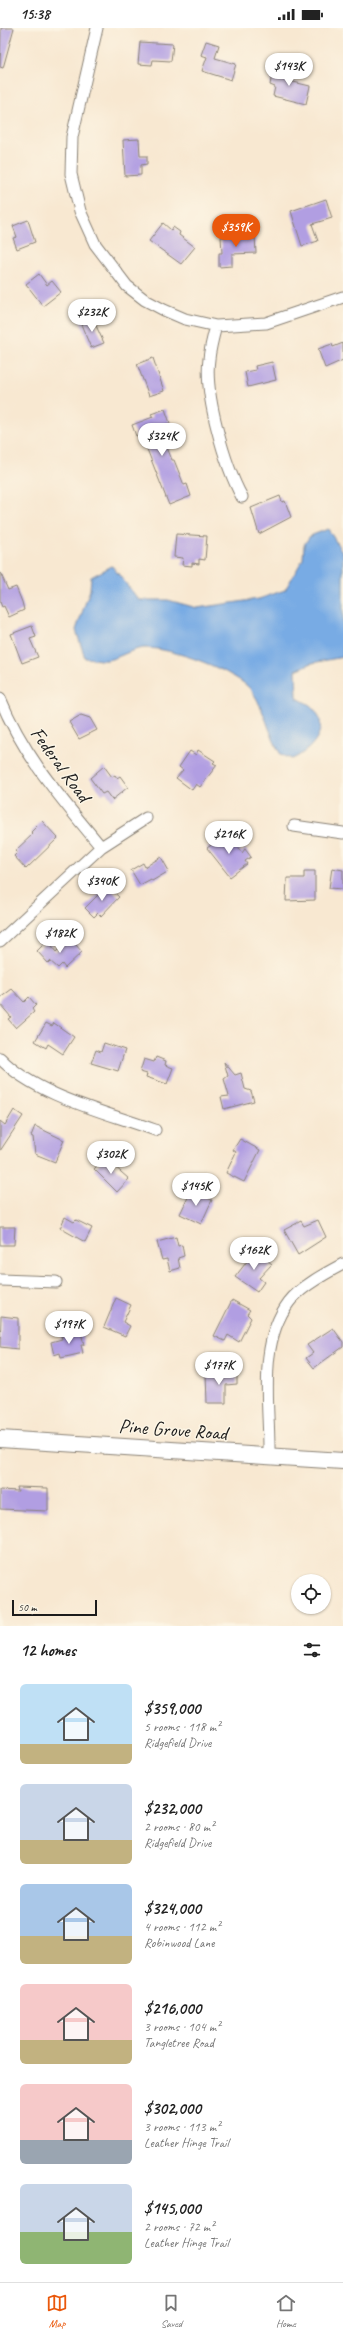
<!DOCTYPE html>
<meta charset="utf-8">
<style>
body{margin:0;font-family:Caveat,sans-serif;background:#f2f2f2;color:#222;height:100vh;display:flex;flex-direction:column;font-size:15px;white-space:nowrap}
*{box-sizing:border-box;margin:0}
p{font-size:13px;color:#767676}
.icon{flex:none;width:22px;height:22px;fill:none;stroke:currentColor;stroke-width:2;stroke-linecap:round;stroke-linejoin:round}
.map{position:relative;height:1598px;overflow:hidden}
.details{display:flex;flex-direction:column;background:#fff;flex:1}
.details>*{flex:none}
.controls{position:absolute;left:291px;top:1546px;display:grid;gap:8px}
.controls a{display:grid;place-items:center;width:40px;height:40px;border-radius:50%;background:#fff;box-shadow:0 1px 3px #0004;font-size:20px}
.scale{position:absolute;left:12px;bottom:10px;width:85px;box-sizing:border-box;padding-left:4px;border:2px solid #1c1c1c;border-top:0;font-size:11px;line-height:14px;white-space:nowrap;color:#1c1c1c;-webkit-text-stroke:3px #fcf5e5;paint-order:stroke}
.price{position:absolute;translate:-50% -34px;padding:0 9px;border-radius:14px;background:#fff;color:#222;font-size:13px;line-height:26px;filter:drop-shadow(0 1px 2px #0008)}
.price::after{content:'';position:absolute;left:50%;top:24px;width:12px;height:9px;margin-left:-6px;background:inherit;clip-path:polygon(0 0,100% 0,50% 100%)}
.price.selected{background:#ea580c;color:#fff}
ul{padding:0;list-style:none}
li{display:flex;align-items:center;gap:12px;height:100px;padding:0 20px}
li span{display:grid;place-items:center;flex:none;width:112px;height:80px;border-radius:6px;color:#555}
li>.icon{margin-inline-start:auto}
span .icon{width:48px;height:48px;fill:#fffc;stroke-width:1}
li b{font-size:17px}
h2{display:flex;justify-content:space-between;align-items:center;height:48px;padding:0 20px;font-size:17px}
.status{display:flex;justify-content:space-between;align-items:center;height:28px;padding:0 20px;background:#fff;direction:ltr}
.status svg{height:11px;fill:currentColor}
.tabs{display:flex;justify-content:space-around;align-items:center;height:56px;border-top:1px solid #e0e0e0;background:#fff;font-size:11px;color:#767676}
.tabs a{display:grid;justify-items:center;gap:2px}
.tabs .selected{color:#ea580c}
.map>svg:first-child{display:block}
.water{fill:#78abe4;stroke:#4a6480}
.building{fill:#b19ee2}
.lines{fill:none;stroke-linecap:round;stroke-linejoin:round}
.minor-casing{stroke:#8a8276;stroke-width:13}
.secondary-casing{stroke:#8a8276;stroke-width:18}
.minor{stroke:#fff;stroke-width:11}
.secondary{stroke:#fff;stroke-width:16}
.labels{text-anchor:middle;stroke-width:3;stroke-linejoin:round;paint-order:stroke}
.street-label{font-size:20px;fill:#1c1c1c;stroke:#fcf5e5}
</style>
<div class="status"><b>15:38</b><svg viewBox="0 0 49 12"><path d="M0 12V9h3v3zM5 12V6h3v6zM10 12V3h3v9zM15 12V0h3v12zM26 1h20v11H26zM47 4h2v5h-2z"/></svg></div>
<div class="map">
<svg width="343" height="1598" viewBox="0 0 343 1598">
<rect width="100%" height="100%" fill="#fcf5e5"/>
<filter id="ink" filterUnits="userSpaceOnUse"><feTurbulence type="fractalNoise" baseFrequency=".025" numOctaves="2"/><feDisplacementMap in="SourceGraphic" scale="8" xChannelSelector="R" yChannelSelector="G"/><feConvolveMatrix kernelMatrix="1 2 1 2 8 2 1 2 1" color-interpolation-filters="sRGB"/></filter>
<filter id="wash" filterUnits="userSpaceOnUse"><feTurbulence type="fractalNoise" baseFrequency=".012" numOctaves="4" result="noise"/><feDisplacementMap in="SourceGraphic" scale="16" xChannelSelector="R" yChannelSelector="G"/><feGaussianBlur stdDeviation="0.9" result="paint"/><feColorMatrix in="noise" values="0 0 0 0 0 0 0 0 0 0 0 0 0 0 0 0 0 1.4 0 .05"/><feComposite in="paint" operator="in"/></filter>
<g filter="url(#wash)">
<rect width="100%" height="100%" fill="#f8e8d1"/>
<path class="water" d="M328 501 343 525V629L312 635 296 642 297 670C302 673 310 676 313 680 332 700 311 723 292 731L281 727C269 707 265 682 252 663 237 643 170 619 144 620 131 621 119 630 107 632 100 633 92 630 85 630L76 602 90 562 91 549 112 538 139 572H168L197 580 259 571 285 562 303 531 304 517 310 508Z"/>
<g id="blocks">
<path class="building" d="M1 0H14L3 40 0 39Z
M206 13 219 17 215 30 236 36 231 52 202 43 207 29 201 27Z
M140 14 173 16 171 33 153 32 152 37 138 36Z
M278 39 291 42 289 53 310 58 306 76 273 68 275 59 270 57 272 46 276 48Z
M139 111 140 128H147V136L141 137V147L125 148 123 112Z
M326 171 332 190 312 196 318 213 302 218 291 183Z
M28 192 35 214 17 221 13 210 17 209 13 198Z
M163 195 171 202 173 199 180 204 179 207 195 219 181 236 149 213Z
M255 208 256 225 232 226V238L219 239V225H222L221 209Z
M39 246 47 257 52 253 61 264 43 278 26 256Z
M92 289 104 315 91 320 80 294Z
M343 315V332L325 340 318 321 332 316 333 319Z
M153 330 164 363 149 368 137 336Z
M272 334 276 352 248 359 245 344 256 342 255 338Z
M165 381 170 395 159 399 172 432H174L184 457 187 456 191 468 169 477 141 406 136 408 132 397 153 389 151 386Z
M280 468 282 474 285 473 291 489 259 506 251 480Z
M176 506 207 508 205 532 199 531V536L192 535V538L182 537 183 530 174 529Z
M0 544 8 562 16 559 22 574 24 582 9 589 4 578 2 579 0 574Z
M32 598 36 609 30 611 38 629 22 635 11 606Z
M81 687 90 690 97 702 79 711 69 694Z
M198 722 215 733 213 735 217 737 200 759 196 756 192 762 176 750 183 742 179 739 190 723 196 727Z
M104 738 112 749 115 747 117 750 120 748 128 759 112 772 106 764 102 766 90 750Z
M42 793 58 810 26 841 14 828 17 825 16 822 33 806 31 804Z
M227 806 242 825 245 821 251 829 245 833 247 836 230 849 207 820Z
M161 829 169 843 152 853 151 851 140 857 131 842 143 835 145 839Z
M332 840 343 842V861L329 860Z
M304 843H315V872L286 873 287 850H304Z
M107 858 119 869 101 888 98 885 94 889 85 880Z
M70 910 82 924 65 940 62 936 58 940 50 933 48 935 37 923 47 913 56 924Z
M12 961 24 974 29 969 36 977 32 981 34 984 16 1000 8 991 11 989 0 976V970Z
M46 995 52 998 54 995 74 1009 63 1026 48 1016 46 1020 35 1013Z
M104 1015 125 1022 118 1043 91 1035 96 1022 101 1024Z
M156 1029 166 1033 165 1037 173 1040 167 1056 146 1049 147 1046 140 1044 144 1031 154 1034Z
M224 1034 235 1047 241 1045 245 1061 251 1063 254 1073 224 1081 221 1069 229 1068 224 1051 228 1048Z
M14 1082 23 1088 0 1123V1093L5 1097Z
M35 1098 64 1112 55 1134 35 1126 33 1109 31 1108Z
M240 1111 260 1122 244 1154 226 1145 236 1124 233 1122Z
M105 1130 129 1151 117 1164 94 1141Z
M191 1163 212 1172 201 1196 180 1186Z
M65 1189 74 1194 76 1192 92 1200 85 1214 60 1200Z
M318 1192 326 1209 298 1227 284 1202 301 1193 304 1198Z
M0 1199H15L14 1217H0Z
M176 1209 178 1218 182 1217 184 1228 178 1230 180 1240 170 1243 167 1231 162 1232 157 1214Z
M255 1223 272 1236 259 1250 264 1254 257 1264 235 1249Z
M116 1270 131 1277 123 1294 130 1298 125 1308 104 1299Z
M232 1272 250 1282 247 1286 251 1290 239 1314 228 1307 225 1313 214 1308Z
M1 1288 18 1290V1321L0 1319Z
M333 1300 343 1314V1319L314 1340 306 1330 313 1325 307 1317Z
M81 1304 84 1317H81L83 1325 61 1330 60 1325 54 1327 51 1314 62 1311 61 1308Z
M224 1343H237V1356L226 1357V1375H207L206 1346H223Z
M17 1459 48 1460V1483L0 1481V1462L18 1463Z"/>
</g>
</g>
<g filter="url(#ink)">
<use href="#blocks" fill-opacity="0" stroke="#8a8276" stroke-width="1"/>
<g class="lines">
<g class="minor-casing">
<path id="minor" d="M97 0 72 109 71 146 80 183 95 216 127 258 145 272 164 282 185 291 216 298 266 295 343 269
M216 298C213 309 210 320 209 331 204 366 225 438 242 469
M0 670C24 729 61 770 101 819
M294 798 343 805
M0 913 101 819 146 790
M0 1030C36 1068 106 1084 155 1102
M0 1252 56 1254
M269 1428C270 1378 257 1317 289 1274 300 1259 326 1245 343 1236"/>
</g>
<g class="secondary-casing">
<path id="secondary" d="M0 1411 343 1433"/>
</g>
<use href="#minor" class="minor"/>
<use href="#secondary" class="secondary"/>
</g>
</g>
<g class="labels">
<g class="street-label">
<text transform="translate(61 736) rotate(54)" y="7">Federal Road</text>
<text transform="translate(173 1401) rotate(4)" y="7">Pine Grove Road</text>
</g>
</g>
</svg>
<div class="controls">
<a><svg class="icon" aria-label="locate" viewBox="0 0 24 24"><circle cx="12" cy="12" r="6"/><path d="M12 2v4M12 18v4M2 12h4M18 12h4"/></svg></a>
</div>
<div class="scale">50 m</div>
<b class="price" style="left:289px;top:59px">$143K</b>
<b class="price selected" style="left:236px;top:220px">$359K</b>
<b class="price" style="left:92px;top:305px">$232K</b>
<b class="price" style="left:162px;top:429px">$324K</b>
<b class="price" style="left:229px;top:827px">$216K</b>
<b class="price" style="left:102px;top:874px">$340K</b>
<b class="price" style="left:60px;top:926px">$182K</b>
<b class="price" style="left:111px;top:1147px">$302K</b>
<b class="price" style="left:196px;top:1179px">$145K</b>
<b class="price" style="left:254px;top:1243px">$162K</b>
<b class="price" style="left:69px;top:1317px">$197K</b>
<b class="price" style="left:219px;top:1358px">$177K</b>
</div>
<section class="details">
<h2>12 homes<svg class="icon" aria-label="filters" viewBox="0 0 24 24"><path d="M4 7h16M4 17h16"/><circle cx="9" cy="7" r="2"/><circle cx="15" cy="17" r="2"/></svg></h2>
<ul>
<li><span style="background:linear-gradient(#bfe0f5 75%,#c2b280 0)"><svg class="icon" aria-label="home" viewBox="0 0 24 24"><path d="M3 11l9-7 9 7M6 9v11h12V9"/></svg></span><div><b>$359,000</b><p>5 rooms · 118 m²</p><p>Ridgefield Drive</p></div></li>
<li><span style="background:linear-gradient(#c9d6e8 70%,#c2b280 0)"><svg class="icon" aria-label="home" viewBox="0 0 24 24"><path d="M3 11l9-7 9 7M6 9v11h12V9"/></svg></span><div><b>$232,000</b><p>2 rooms · 80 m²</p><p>Ridgefield Drive</p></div></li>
<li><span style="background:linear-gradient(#a9c7e8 65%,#c2b280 0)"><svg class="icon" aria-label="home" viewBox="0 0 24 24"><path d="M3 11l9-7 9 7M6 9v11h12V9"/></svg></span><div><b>$324,000</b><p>4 rooms · 112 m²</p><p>Robinwood Lane</p></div></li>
<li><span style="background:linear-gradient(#f6c9c9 70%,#c2b280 0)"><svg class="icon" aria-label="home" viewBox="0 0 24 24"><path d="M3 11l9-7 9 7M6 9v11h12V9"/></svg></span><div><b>$216,000</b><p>3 rooms · 104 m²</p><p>Tangletree Road</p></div></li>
<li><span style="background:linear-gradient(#f6c9c9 70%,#9aa5b1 0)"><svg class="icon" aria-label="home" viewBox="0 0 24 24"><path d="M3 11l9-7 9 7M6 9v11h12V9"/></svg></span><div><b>$302,000</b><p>3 rooms · 113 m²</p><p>Leather Hinge Trail</p></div></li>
<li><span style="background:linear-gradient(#c9d6e8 60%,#8fb573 0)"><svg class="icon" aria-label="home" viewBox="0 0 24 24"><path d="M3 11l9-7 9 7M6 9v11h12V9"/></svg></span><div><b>$145,000</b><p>2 rooms · 72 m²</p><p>Leather Hinge Trail</p></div></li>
</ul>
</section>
<nav class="tabs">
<a class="selected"><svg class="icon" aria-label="map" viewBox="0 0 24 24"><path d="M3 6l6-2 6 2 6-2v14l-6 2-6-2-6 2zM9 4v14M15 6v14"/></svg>Map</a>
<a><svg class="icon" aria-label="saved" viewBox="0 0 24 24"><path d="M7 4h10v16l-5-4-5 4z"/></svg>Saved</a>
<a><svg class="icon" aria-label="home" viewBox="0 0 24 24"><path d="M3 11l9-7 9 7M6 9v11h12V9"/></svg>Home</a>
</nav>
